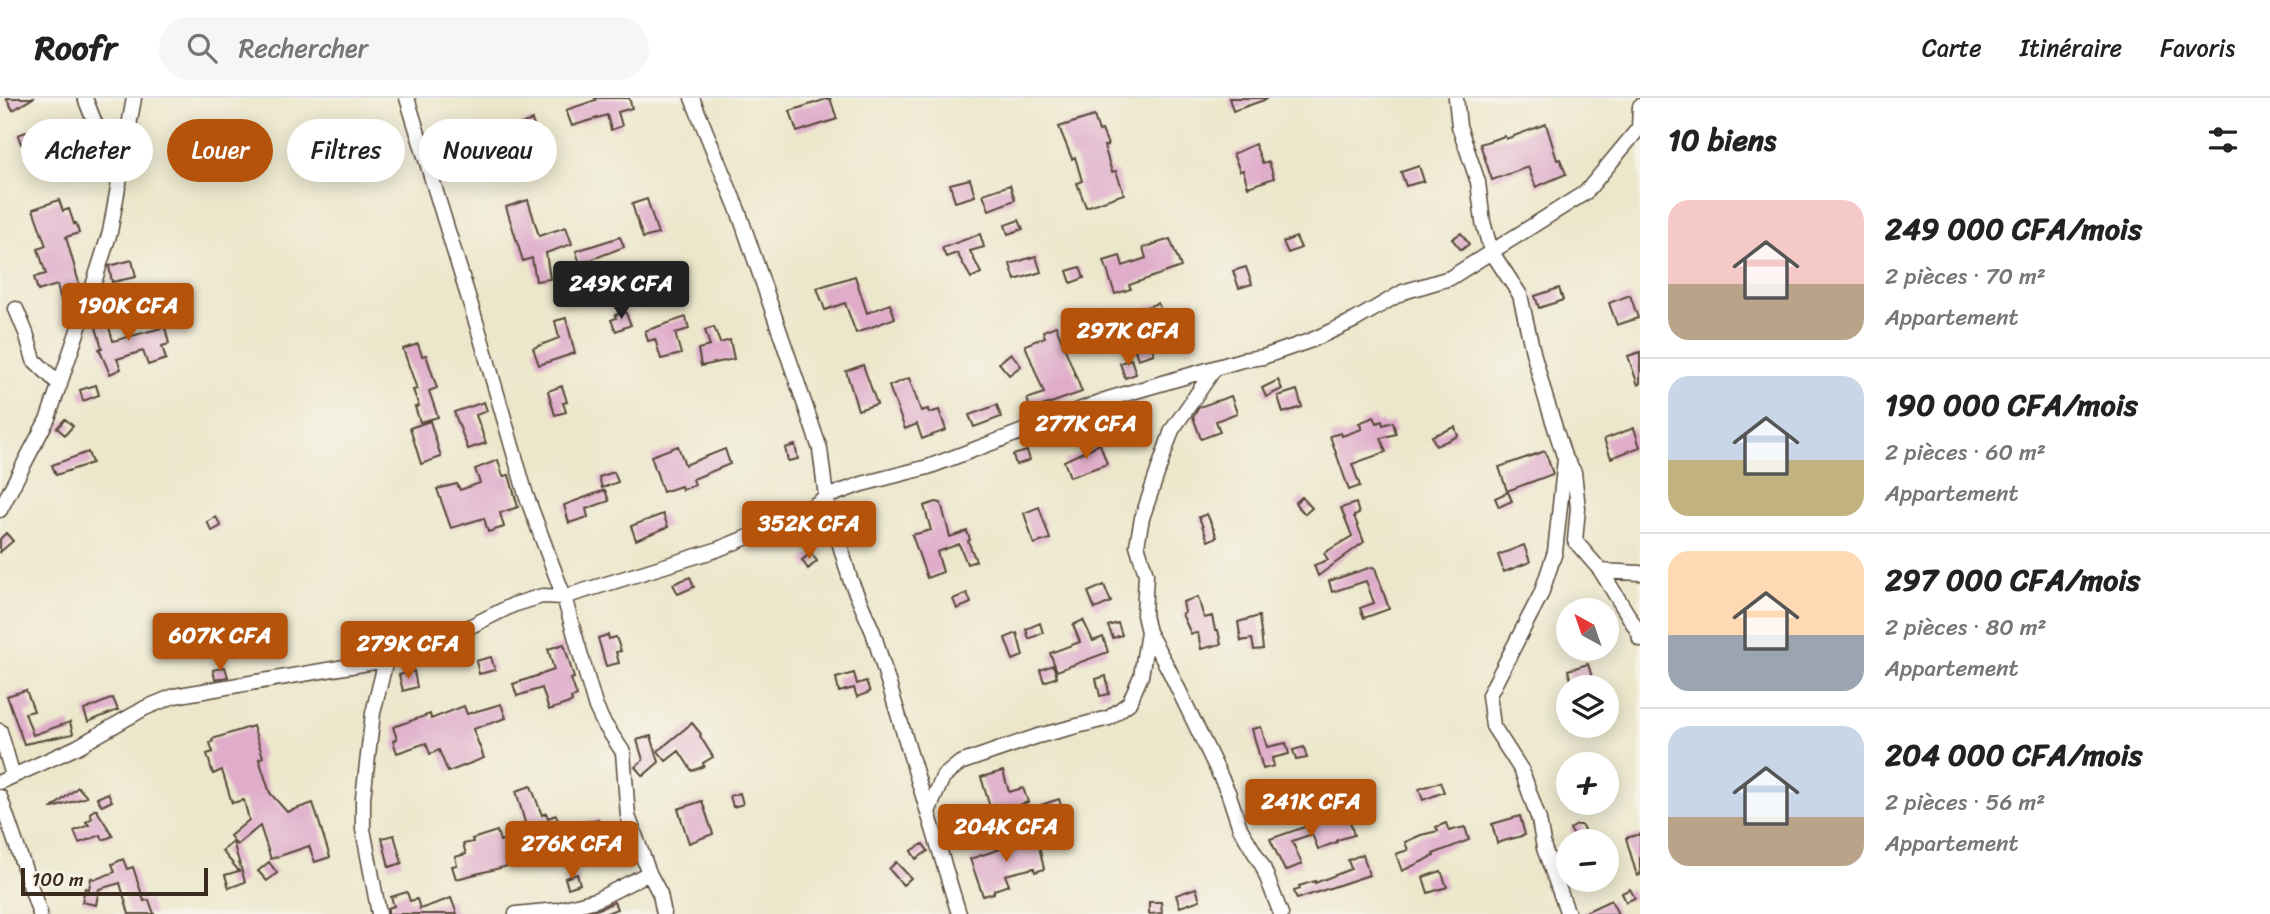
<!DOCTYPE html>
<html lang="fr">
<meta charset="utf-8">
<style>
body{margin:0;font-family:Sriracha,sans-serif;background:#f6f6f6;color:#222;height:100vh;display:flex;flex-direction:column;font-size:26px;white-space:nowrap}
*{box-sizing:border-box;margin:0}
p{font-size:23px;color:#767676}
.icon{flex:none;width:38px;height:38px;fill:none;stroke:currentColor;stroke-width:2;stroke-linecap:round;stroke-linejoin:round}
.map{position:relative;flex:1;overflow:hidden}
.details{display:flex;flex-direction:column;background:#fff;width:630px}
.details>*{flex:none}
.banner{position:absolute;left:21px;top:21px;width:665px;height:63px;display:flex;gap:14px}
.needle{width:46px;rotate:320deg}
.controls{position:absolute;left:1556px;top:500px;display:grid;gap:14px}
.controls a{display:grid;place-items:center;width:63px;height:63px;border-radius:50%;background:#fff;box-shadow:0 4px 18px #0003;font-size:35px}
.scale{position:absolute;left:21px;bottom:18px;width:187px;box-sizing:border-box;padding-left:7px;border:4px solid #3b2a1e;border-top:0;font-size:19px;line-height:24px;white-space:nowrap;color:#3b2a1e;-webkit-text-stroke:5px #f7f3e8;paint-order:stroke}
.price{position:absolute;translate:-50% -60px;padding:0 16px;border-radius:7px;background:#b45309;color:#fff;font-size:23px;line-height:46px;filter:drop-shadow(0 2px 4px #0008)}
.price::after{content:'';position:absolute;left:50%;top:42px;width:21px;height:16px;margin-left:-10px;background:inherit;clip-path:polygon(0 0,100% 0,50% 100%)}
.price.current{background:#222;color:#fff}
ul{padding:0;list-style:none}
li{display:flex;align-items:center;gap:21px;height:175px;padding:0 28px}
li+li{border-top:2px solid #e0e0e0}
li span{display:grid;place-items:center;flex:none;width:196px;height:140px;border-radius:21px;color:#555}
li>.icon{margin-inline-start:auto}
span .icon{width:84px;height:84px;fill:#fffc;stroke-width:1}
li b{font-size:30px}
h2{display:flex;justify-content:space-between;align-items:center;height:84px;padding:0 28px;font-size:30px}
.tag{padding:0 24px;border-radius:32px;background:#fff;box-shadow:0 4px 18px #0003;font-size:24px;line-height:63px}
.tag.current{background:#b45309;color:#fff}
header{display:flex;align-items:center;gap:42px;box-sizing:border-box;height:98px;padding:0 35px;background:#fff;border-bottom:2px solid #e0e0e0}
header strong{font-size:33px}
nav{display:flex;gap:38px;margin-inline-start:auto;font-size:24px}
.search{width:490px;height:63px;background:#f6f6f6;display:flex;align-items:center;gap:18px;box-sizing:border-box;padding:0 24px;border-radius:38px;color:#767676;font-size:26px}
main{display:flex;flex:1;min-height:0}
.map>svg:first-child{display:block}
.building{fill:#dfacca}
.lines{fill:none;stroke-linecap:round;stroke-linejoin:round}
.minor-casing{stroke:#564638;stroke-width:17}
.minor{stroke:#fff;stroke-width:14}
</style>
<header>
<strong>Roofr</strong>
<div class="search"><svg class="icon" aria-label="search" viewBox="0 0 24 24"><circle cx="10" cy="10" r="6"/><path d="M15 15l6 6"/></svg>Rechercher</div>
<nav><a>Carte</a><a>Itinéraire</a><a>Favoris</a></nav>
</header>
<main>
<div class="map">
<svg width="1640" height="816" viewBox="0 0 1640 816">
<rect width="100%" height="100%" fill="#f7f3e8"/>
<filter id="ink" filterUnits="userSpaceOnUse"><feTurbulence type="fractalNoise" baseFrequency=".0143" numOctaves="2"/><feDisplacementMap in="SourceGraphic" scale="14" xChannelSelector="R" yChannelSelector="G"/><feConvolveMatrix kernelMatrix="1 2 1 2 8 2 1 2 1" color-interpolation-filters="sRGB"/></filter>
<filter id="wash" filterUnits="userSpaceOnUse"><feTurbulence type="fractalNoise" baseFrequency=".00686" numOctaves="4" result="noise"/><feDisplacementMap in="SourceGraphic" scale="28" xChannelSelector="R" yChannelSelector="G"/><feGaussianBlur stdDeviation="1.57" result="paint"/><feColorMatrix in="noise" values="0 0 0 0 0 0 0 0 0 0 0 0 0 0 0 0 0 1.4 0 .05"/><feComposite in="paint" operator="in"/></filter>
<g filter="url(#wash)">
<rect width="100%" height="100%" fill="#ece7cb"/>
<g id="blocks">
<path class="building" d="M6 0H33L13 12Z
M595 0H629L632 10 618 14 622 28 611 32 607 17 572 28 566 12 596 2Z
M830 0 837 21 797 34 790 13Z
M1229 0H1266L1267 1 1233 13Z
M1094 18 1099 33 1102 32 1108 47 1104 48 1112 74 1116 73 1124 96 1086 109 1077 85 1082 83 1075 59 1072 61 1059 29Z
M532 22 544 58 492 74 488 61 466 66 461 44 497 35Z
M1546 26 1557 62 1560 61 1566 76 1536 89 1528 69 1492 82 1480 46 1505 38 1506 41Z
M31 32 34 41 21 46 18 37Z
M1255 46 1263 66 1269 64 1274 80 1248 89 1243 72 1240 73 1233 56Z
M1419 68 1424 83 1406 88 1401 74Z
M970 81 975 98 955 104 950 86Z
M1010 87 1015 102 989 112 983 96Z
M647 101 658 136 643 140 632 106Z
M59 102 63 113 69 111 74 126 76 125 79 135 66 139 81 192 80 196 61 202 57 187 38 193 34 179 46 176 38 151 46 148 33 111Z
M528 102 539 138 566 129 572 146 546 155 550 181 536 183 532 160 523 163 506 109Z
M1019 122 1023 131 1008 136 1005 127Z
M1461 135 1469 146 1461 152 1452 141Z
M980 136 984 149 970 153 981 175 971 180 957 155 946 159 942 150Z
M620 139 624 149 580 166 576 153Z
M1296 139 1301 150 1288 155 1283 144Z
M1170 141 1181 169 1129 187 1131 191 1115 196 1104 163 1120 158 1123 168 1146 160 1143 150Z
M1036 158 1041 174 1015 182 1010 166Z
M132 162 136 179 112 184 109 168Z
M1080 169 1084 180 1071 185 1067 173Z
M1246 169 1252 186 1239 190 1233 173Z
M855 178 867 215 890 206 895 220 856 235 845 205 825 212 817 190Z
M1559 190 1563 202 1539 210 1535 198Z
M1630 197 1638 220 1617 227 1609 205Z
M102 205 113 243 165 229 169 246 162 248 166 261 148 267 143 253 117 261 121 271 110 276 99 251 102 250 93 219 97 207Z
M1158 205 1162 215 1119 228 1116 220Z
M625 213 631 227 616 233 611 222 616 220 615 217Z
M686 219 689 231 675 235 681 256 661 261 655 241 648 243 645 233Z
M566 220 575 255 539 267 533 250 559 240 555 223Z
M1056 228 1082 294 1031 312 1027 301 1044 295 1025 247 1045 239 1043 233Z
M714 229 720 245 730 242 734 261 701 268 698 251 710 248 705 232Z
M1147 237 1154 256 1138 261 1132 243Z
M418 246 422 258 426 257 437 290 429 293 438 319 420 324 415 309 419 308 413 292 417 291 403 251Z
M1640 254V286L1638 287 1628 258Z
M1011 255 1021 268 1009 277 999 265Z
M1131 261 1136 276 1125 280 1120 265Z
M863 267 877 306 858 312 846 273Z
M909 280 921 313 928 311 929 315 939 312 946 332 922 341 917 326 905 331 889 288Z
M1278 282 1282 291 1266 299 1262 290Z
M96 287 99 297 83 303 80 292Z
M562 288 567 304 563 305 566 314 555 317 548 293Z
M1297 292 1302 309 1283 315 1278 298Z
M1231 298 1237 315 1216 323 1220 334 1201 341 1193 319 1199 309Z
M484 304 487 313 476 317 486 345 468 351 454 314Z
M997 307 1001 319 974 329 969 317Z
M1374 319 1377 325 1382 323 1383 327 1393 324 1396 336 1381 340 1386 354 1352 366 1360 388 1349 392 1330 338 1341 335 1342 338 1362 331 1359 325Z
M65 321 73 328 65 337 57 330Z
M430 323 441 359 421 366 410 330Z
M1455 329 1458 338 1436 348 1432 338Z
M1634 330 1640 349 1611 360 1604 341Z
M1100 346 1107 366 1070 379 1064 363Z
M795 347 798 361 788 363 785 350Z
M678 348 685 367 725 351 730 366 693 381 695 387 682 392 681 388 663 394 651 358Z
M1027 353 1030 362 1016 367 1013 357Z
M1545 353 1553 376 1507 393 1499 369Z
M88 354 92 365 56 377 52 367Z
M498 362 503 378 509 377 518 409 500 415 504 429 488 434 484 420 451 430 437 391 457 386 460 392 480 385 475 371Z
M614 374 618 384 602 390 599 379Z
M605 392 609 403 586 411 588 419 569 425 564 407Z
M1508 394 1512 403 1499 409 1495 400Z
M1302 399 1312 410 1305 416 1295 405Z
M936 404 941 405 950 439 967 433 970 442 968 443 976 463 967 466 959 446 937 454 943 474 927 480 912 437 931 432 924 408Z
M1356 405 1359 416 1354 418 1364 444 1318 478 1314 467 1328 462 1324 455 1352 438 1341 410Z
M1039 409 1050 441 1034 446 1024 415Z
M663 416 668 429 636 442 631 428Z
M1207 416 1217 439 1208 443 1199 419Z
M216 419 221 428 212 433 207 424Z
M6 435 13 443 0 454V441Z
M1524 447 1530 464 1504 474 1498 457Z
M811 455 817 463 808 471 802 462Z
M1372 469 1375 470 1389 511 1364 520 1360 510 1374 505 1366 483 1332 494 1329 483Z
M690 479 694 489 678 496 673 486Z
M1104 487 1111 504 1095 511 1088 494Z
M967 495 971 505 957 511 953 501Z
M1198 499 1204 520 1212 518 1215 532H1218L1221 546 1201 551 1198 535 1191 536 1182 516 1185 514 1183 504Z
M1259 518 1263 551 1254 552 1252 541 1241 543 1238 524Z
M1083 522 1093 543 1103 539 1108 554 1057 573 1050 555 1080 544 1073 527Z
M1040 525 1043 535 1029 541 1026 531Z
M1118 525 1122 537 1113 540 1108 528Z
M1017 535 1023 558 1013 562 1005 540Z
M608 537 609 541 616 539 621 553 616 554 619 565 606 568 598 540Z
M564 546 574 580 571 581 577 598 571 600 572 604 549 612 542 590 517 598 513 586 554 572 548 551Z
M491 559 495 572 479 576 476 563Z
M1588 566 1593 583 1572 588 1568 572Z
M1053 567 1057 579 1044 584 1040 572Z
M225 569 228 579 215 581 213 572Z
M414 573 417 589 403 593 399 577Z
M854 575 857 586 866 583 870 594 857 599 854 590 839 594 836 580Z
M1106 578 1109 596 1100 598 1096 581Z
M26 592 34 613 25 615 33 637 70 624 73 636 24 646 7 598Z
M113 600 118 612 88 624 84 612Z
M501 606 506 620 473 631 484 660 448 674 439 652 430 656 426 645 397 655 393 643 397 641 393 629 430 616 431 621 464 608 467 616Z
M692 625 701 636 700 638 713 659 703 665 704 668 692 673 679 653 666 663 658 653Z
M253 628 263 659 259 661 270 695 287 714 313 705 330 759 315 764 309 748 271 761 260 728 237 747 230 738 249 722 244 702 232 705 222 672 213 676 207 656 213 654 210 645 213 643 212 641Z
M1261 629 1267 649 1286 645 1289 656 1272 660 1274 668 1263 671 1252 631Z
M651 638 659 664 643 678 635 669 643 662 637 642Z
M1304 649 1307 660 1296 662 1293 652Z
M1003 673 1009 694 1023 690 1028 704 992 716 981 679Z
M1440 684 1444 694 1423 702 1419 691Z
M531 688 542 717 546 715 548 720 556 717 566 744 550 750 552 757 456 781 452 768 457 767 455 759 466 756 463 746 473 744 472 741 497 733 500 743 528 735 516 693Z
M78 689 87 699 53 710H52Z
M108 695 112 703 102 708 97 700Z
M740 695 743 706 733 709 730 698Z
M1059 701 1062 711 1043 717 1048 732 1034 736 1026 712Z
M702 703 713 736 689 745 678 711Z
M96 711 113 738 103 742 101 737 79 745 74 733 89 727 86 724 92 720 90 715Z
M1348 717 1354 737 1337 742V744L1318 751 1312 736 1292 743 1302 766 1285 773 1270 741 1333 719 1334 722Z
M1520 718 1525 737 1497 745 1492 726Z
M598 721 603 735 587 739 583 725Z
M1446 725 1449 733 1465 729 1469 742 1433 756 1434 758 1402 773 1396 756 1408 752 1405 744 1421 737 1438 733 1436 729Z
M1577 727H1581L1586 735 1576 741 1570 731Z
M1640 736V777L1637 778 1626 740Z
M394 737 402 765 389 769 382 740Z
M1037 739 1044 771 1035 774 1034 770 1005 777 1009 787 994 792V795L983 798 970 761Z
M233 744 245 784 229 790 225 777 239 773 222 753Z
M923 746 928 753 916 761 911 753Z
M1363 756 1369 777 1297 801 1294 793 1300 791 1299 788 1315 783V785L1351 771 1348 762Z
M123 761 127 771 133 769 144 803 149 802 154 816H129L120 785 99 791 96 807 82 804 85 790 89 791 91 780 96 781 115 774 112 766Z
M269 764 277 775 267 783 258 773Z
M896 764 911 780 903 787 889 771Z
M1441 773 1447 789 1428 795 1423 779Z
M577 776 580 786 568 790 565 780Z
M1196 790 1200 802 1180 809 1176 797Z
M1630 791 1635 800 1626 804 1622 795Z
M407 794 410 803 417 801 420 811 451 800 457 816H388V810L394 808 391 799Z
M1611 802 1618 816H1581Z
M614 804 617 811 604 816H580L599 811Z
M1149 804H1161L1162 815 1149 816Z"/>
</g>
</g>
<g filter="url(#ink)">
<use href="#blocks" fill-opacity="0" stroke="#564638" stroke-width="2"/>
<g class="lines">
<g class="minor-casing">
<path id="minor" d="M85 0 119 86
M407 0 480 237 526 397 564 499 595 607 603 624 623 654 628 718 649 775 660 796 664 816
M692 0 739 115 820 351 826 399 850 481 873 534 959 816
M1456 0 1459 28 1478 84 1483 124 1491 153 1520 197 1533 254 1545 298 1564 358 1574 374 1578 410 1575 443 1601 473 1639 535 1640 541
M16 211 26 235 34 262 60 287
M1215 270 1172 332 1142 420 1137 447 1146 476 1144 517 1148 534 1168 570 1228 694 1240 730 1263 769 1281 816
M1565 361 1555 454 1541 496 1489 597 1493 628 1522 673 1539 722 1544 750 1568 816
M0 412 48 320 92 191 110 134 134 0
M1601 473 1640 475
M0 633 13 678
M0 684 77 649 145 610 174 598 386 562 429 549 513 507 542 498 564 499 716 452 797 419 826 399 862 386 928 369 1108 301 1242 262 1263 259 1312 242 1355 222 1403 194 1450 180 1586 94 1639 30 1640 8
M0 699 40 816
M928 714 943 679 960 665 1038 638 1109 620 1129 605 1141 578 1148 534
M379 816 363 731V700L373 615 386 562
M516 816 557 812 596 802 649 775"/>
</g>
<use href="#minor" class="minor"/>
</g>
</g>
</svg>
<div class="controls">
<a><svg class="needle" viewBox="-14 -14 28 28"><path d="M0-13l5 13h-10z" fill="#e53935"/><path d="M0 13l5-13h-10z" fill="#767676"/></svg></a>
<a><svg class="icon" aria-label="layers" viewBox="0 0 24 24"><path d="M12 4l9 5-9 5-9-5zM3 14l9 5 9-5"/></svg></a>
<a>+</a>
<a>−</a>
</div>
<div class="scale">100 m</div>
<b class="price current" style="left:621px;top:223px">249K CFA</b>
<b class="price" style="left:128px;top:245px">190K CFA</b>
<b class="price" style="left:1128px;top:270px">297K CFA</b>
<b class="price" style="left:1086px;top:363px">277K CFA</b>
<b class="price" style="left:809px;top:463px">352K CFA</b>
<b class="price" style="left:220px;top:575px">607K CFA</b>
<b class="price" style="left:408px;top:583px">279K CFA</b>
<b class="price" style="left:1311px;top:741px">241K CFA</b>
<b class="price" style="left:1006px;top:766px">204K CFA</b>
<b class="price" style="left:572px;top:783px">276K CFA</b>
<div class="banner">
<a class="tag">Acheter</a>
<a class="tag current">Louer</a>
<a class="tag">Filtres</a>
<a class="tag">Nouveau</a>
</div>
</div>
<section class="details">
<h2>10 biens<svg class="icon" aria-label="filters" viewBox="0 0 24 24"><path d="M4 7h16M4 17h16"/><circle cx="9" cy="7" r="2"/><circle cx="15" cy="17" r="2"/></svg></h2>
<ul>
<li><span style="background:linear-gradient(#f6c9c9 60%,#b9a48a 0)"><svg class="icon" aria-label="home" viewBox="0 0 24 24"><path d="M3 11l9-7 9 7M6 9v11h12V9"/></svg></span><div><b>249 000 CFA/mois</b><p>2 pièces · 70 m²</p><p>Appartement</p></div></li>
<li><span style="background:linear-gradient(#c9d6e8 60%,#c2b280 0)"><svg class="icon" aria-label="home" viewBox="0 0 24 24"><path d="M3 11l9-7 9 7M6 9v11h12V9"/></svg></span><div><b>190 000 CFA/mois</b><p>2 pièces · 60 m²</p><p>Appartement</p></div></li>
<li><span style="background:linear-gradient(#ffd9b3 60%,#9aa5b1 0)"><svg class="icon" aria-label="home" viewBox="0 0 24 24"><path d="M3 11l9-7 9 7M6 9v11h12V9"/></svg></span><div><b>297 000 CFA/mois</b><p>2 pièces · 80 m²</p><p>Appartement</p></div></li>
<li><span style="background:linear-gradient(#c9d6e8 65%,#b9a48a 0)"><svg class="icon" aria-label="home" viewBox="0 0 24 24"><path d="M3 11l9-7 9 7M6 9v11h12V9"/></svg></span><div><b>204 000 CFA/mois</b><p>2 pièces · 56 m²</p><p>Appartement</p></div></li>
</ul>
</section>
</main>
